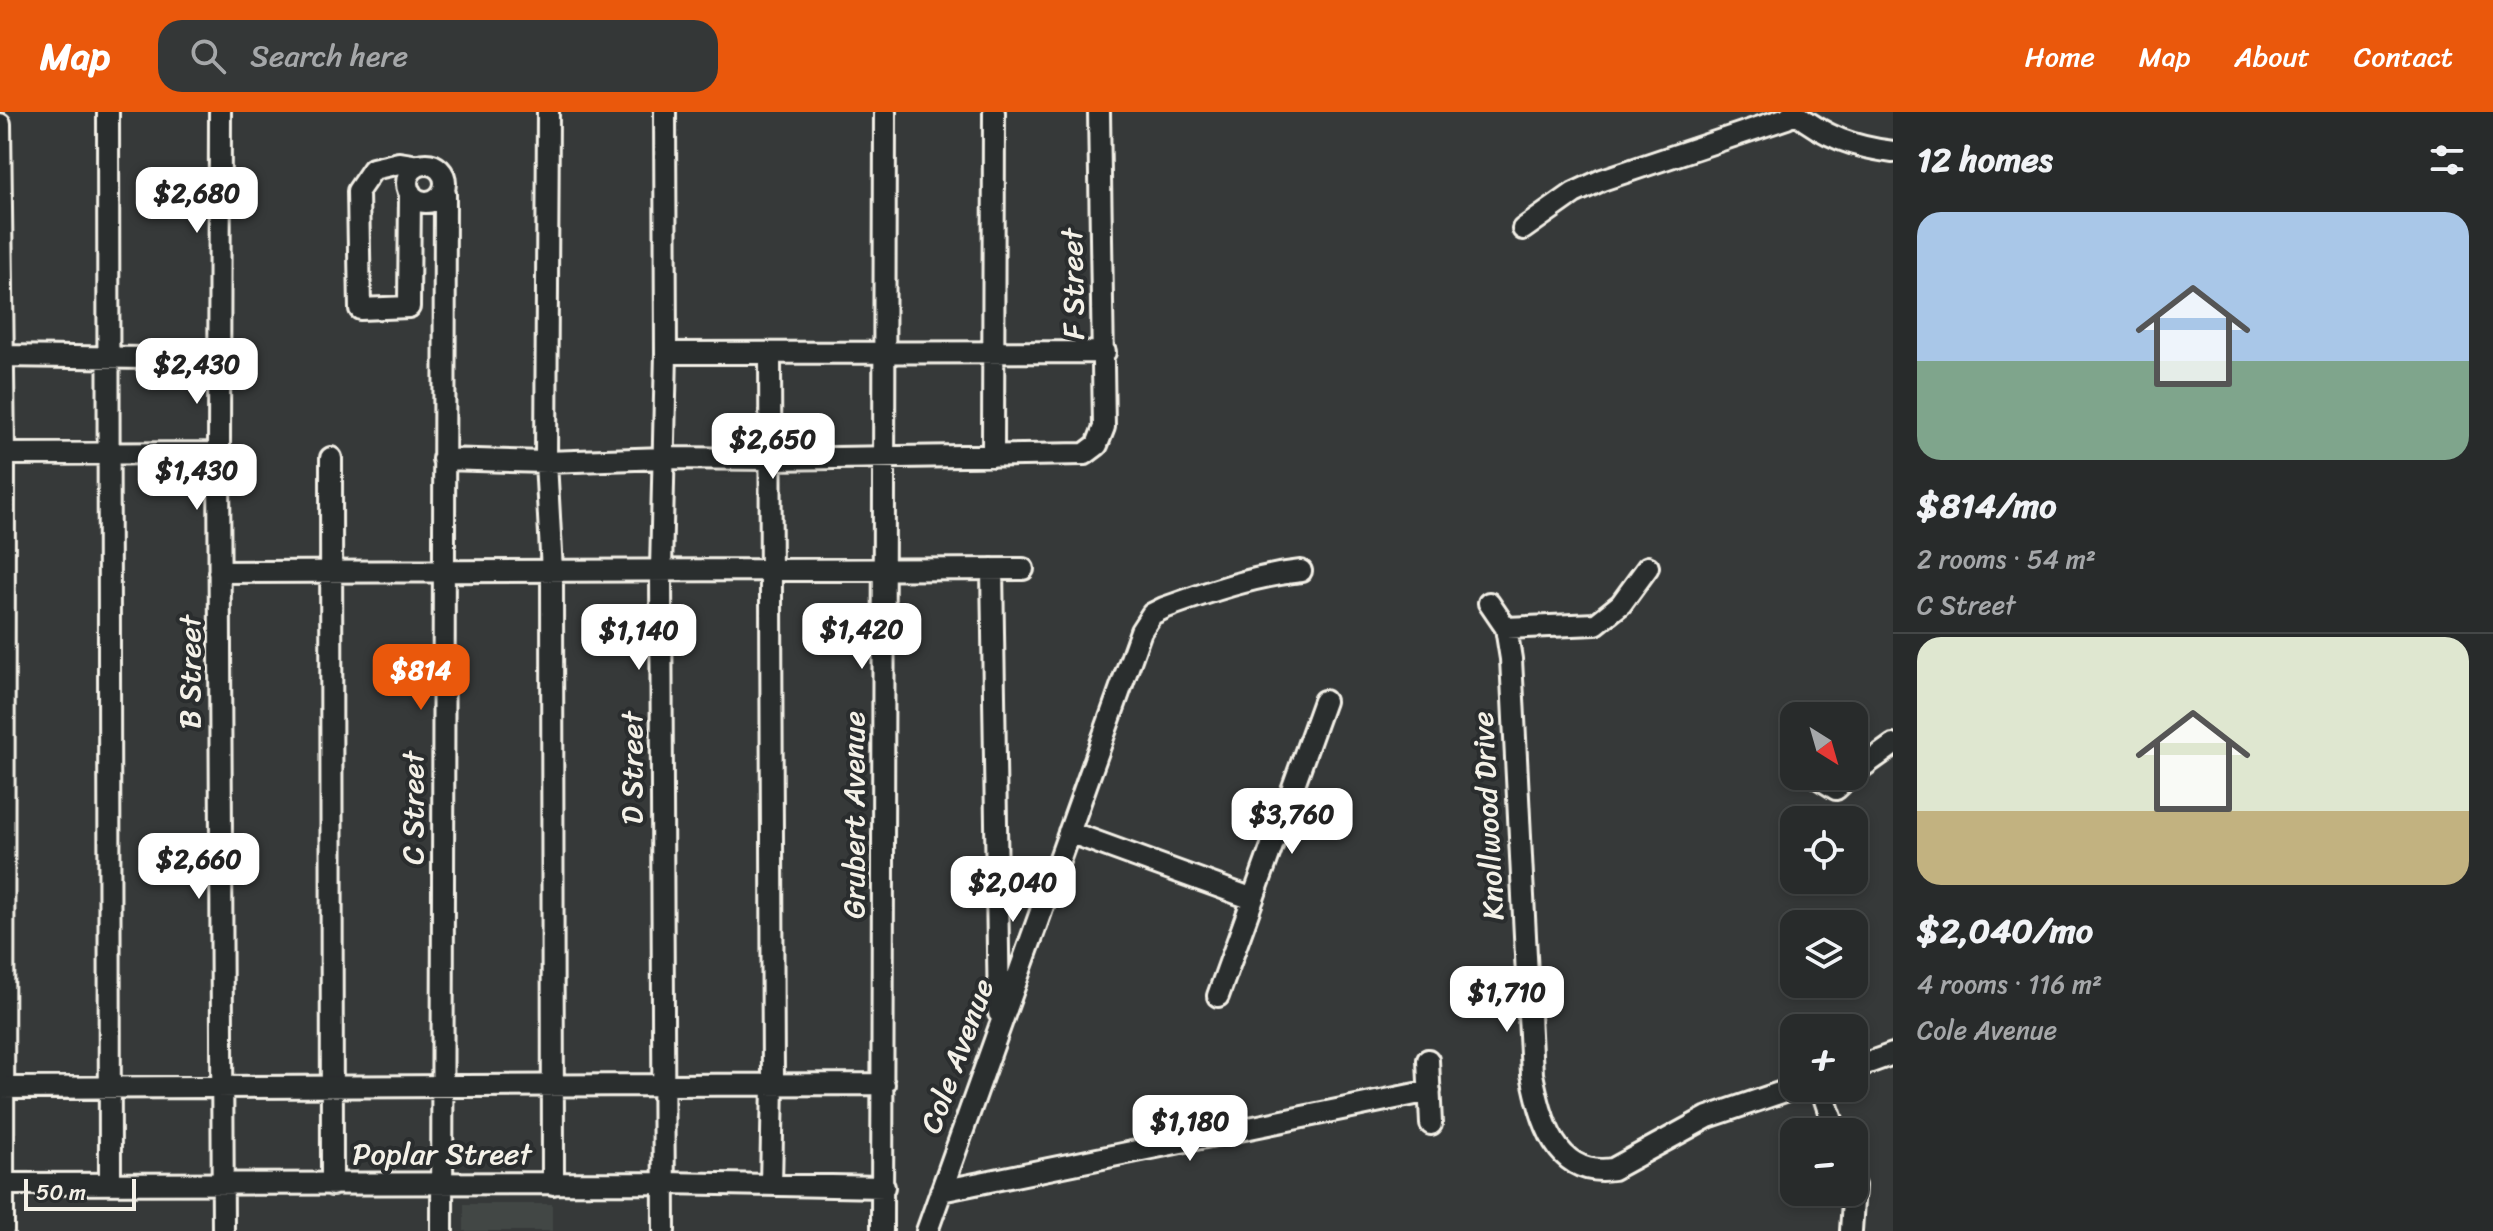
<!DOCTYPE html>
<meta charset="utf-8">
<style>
body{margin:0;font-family:Sriracha,sans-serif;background:#343737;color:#f1f3f6;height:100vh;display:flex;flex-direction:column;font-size:30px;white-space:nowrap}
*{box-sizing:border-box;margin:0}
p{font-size:26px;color:#a5a7a9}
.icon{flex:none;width:44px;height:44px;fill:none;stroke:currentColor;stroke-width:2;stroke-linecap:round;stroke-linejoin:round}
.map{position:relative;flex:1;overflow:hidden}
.details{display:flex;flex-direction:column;background:#282b2b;width:600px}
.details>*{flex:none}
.needle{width:52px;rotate:143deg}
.controls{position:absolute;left:1780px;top:590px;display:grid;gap:16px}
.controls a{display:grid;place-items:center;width:88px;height:88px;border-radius:16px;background:#282b2b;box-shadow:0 4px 12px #0003,0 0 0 2px #444747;font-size:40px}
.scale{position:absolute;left:24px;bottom:20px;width:112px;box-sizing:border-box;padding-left:8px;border:4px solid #f4f1e8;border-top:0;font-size:22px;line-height:28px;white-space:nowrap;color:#f4f1e8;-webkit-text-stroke:6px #2a2d2e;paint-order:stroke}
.price{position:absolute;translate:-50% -68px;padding:0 18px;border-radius:16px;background:#fff;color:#222;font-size:26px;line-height:52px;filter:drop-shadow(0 2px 4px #0008)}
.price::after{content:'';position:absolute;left:50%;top:48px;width:24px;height:18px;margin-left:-12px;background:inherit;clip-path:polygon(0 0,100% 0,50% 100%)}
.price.on{background:#ea580c;color:#fff}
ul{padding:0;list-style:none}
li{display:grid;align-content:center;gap:16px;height:424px;padding:0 24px}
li+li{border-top:2px solid #444747}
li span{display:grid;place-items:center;height:248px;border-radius:24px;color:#555}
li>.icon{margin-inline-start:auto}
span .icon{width:144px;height:144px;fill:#fffc;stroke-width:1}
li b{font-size:34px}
h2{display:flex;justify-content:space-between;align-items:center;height:96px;padding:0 24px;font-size:34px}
header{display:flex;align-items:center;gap:48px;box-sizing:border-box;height:112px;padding:0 40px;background:#ea580c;color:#fff}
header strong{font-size:38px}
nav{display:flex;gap:44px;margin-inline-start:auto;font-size:28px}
.search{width:560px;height:72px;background:#343737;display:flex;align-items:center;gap:20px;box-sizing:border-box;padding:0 28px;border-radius:24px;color:#a5a7a9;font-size:30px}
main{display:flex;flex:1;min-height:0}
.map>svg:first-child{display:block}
.built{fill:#434645}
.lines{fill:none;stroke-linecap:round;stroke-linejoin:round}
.minor-casing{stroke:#f4f1e8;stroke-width:26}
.minor{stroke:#2a2d2e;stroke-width:20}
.labels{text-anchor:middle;stroke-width:8;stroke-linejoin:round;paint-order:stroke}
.street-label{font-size:30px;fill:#f4f1e8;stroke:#2a2d2e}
</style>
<header>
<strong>Map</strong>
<div class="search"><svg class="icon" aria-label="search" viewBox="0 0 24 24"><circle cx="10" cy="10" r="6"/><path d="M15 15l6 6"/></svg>Search here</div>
<nav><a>Home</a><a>Map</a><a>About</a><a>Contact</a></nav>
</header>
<main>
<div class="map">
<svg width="1893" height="1119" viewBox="0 0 1893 1119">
<rect width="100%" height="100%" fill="#363939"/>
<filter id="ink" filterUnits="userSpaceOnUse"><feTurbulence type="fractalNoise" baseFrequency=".0125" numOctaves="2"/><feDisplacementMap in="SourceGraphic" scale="16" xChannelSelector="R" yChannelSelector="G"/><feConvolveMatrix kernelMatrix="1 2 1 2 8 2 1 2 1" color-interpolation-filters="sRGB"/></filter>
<g filter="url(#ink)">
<path class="built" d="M464 1092H552V1119H464Z"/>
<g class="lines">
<g class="minor-casing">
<path id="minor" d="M108 0 110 1072
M220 0 219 341 223 1119
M548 0 546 350 552 459 553 1072
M0 12 4 342 3 1119
M407 71a19 19 0 1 1 38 0a19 19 0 1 1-38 0Z
M410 80 409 195 360 197 358 79 373 57 399 51 418 54
M1523 117 1574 81 1602 68 1787 6 1794 0C1825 25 1854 35 1893 40
M666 241 1105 240
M770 242 773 971 771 1073
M0 244 219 247
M4 342 219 341
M993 344 994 0
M331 346 332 1073
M443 347 546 350 665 346 769 347 1085 342 1097 333 1104 315 1099 0
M992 457 999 901
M219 460 1023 457
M1489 491 1506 516 1511 547 1532 962C1541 1007 1555 1066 1613 1057L1708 1005 1794 976
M1506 516 1596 512 1621 492 1648 455
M1854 661 1893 633
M1815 664 1836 677 1850 664
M1069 720 1253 787
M1218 884 1324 589
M1428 948 1431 1012
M1854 956 1893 942
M0 976 884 972
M1821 976 1836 1020
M0 1072 664 1071 884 1075
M941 1079 1430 979
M442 1119 445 81
M664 1119 661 458 666 241 665 0
M882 1119 885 0
M927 1119 1141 519 1152 502 1164 496C1208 480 1254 464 1301 459
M1851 1119 1854 1074"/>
</g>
<use href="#minor" class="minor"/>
</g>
</g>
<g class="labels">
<g class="street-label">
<text transform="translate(1073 172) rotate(-91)" y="10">F Street</text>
<text transform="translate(190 560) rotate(-90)" y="10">B Street</text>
<text transform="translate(632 656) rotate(-90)" y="10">D Street</text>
<text transform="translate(413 696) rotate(-90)" y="10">C Street</text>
<text transform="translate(854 703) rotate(-90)" y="10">Grubert Avenue</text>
<text transform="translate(1488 704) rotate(-93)" y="10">Knollwood Drive</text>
<text transform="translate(957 944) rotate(-70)" y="10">Cole Avenue</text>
<text x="442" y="1052">Poplar Street</text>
</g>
</g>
</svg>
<div class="controls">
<a><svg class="needle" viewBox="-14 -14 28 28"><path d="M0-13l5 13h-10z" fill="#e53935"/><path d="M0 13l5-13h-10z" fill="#a5a7a9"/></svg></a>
<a><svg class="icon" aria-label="locate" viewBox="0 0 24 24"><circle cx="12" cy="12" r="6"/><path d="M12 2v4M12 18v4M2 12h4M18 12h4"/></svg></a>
<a><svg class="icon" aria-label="layers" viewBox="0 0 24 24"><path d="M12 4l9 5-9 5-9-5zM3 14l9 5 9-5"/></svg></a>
<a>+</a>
<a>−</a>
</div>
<div class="scale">50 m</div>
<b class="price" style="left:197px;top:123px">$2,680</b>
<b class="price" style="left:197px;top:294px">$2,430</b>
<b class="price" style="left:773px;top:369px">$2,650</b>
<b class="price" style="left:197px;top:400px">$1,430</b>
<b class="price" style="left:862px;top:559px">$1,420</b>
<b class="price" style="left:639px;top:560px">$1,140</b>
<b class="price on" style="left:421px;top:600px">$814</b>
<b class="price" style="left:1292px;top:744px">$3,760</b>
<b class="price" style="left:199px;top:789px">$2,660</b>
<b class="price" style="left:1013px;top:812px">$2,040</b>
<b class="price" style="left:1507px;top:922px">$1,710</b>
<b class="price" style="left:1190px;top:1051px">$1,180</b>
</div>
<section class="details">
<h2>12 homes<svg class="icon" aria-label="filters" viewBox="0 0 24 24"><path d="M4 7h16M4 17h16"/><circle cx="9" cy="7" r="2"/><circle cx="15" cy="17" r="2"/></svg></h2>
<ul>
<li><span style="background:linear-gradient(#a9c7e8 60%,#7fa58c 0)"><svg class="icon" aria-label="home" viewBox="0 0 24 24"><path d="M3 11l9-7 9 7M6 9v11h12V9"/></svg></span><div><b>$814/mo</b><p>2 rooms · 54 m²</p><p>C Street</p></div></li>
<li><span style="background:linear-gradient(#dfe7d0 70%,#c2b280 0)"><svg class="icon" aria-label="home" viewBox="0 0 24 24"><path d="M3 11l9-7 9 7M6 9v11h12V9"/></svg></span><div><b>$2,040/mo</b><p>4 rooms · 116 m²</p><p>Cole Avenue</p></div></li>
</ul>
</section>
</main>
